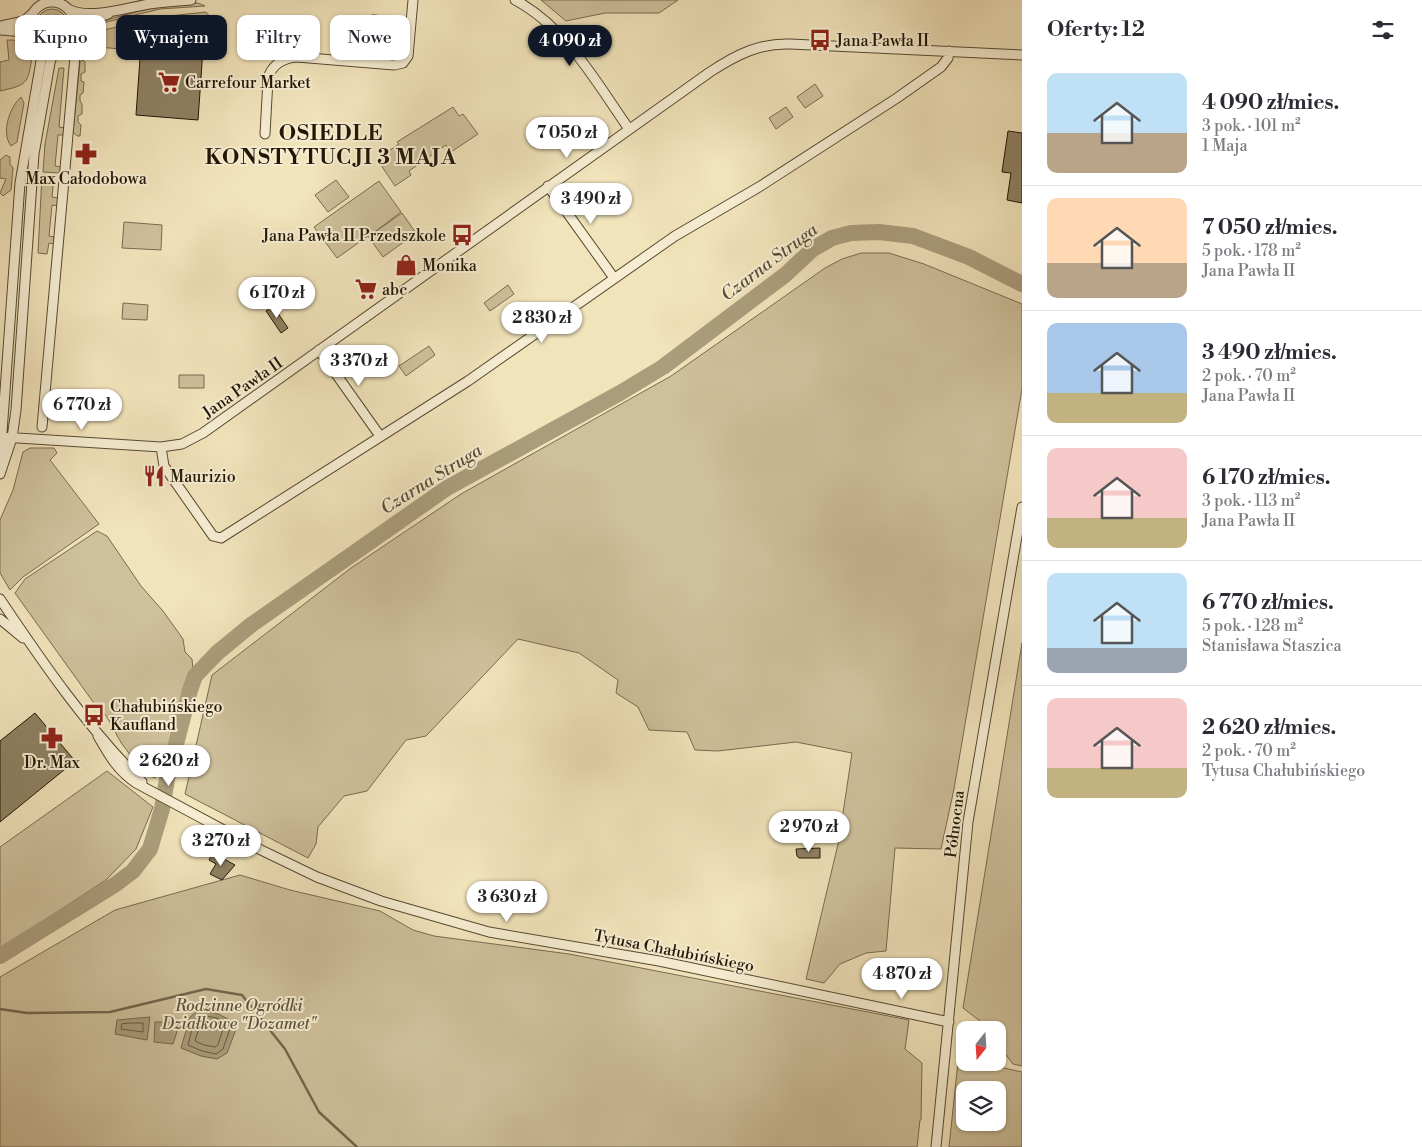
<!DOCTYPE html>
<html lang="pl">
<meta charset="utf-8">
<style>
body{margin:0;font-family:"Libre Bodoni",serif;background:#f2f2f3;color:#2b2b33;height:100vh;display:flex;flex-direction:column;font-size:19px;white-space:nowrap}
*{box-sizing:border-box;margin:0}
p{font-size:16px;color:#7c7c81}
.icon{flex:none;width:28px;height:28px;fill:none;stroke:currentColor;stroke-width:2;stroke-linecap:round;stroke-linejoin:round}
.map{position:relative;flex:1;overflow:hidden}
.side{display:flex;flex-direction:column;background:#fff;width:400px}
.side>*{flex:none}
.hud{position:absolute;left:15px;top:15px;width:475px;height:45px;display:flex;gap:10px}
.needle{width:32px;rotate:197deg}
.controls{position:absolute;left:956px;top:1021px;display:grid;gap:10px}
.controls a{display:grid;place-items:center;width:50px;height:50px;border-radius:10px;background:#fff;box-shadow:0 1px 4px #0004;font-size:25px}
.price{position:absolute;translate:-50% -42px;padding:0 11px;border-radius:18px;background:#fff;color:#222;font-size:16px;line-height:32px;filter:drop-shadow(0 1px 2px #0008)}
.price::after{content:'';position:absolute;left:50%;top:30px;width:15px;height:11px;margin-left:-8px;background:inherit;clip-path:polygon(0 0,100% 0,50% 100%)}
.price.active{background:#111827;color:#fff}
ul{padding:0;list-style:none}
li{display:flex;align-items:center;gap:15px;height:125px;padding:0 25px}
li+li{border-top:1px solid #e1e1e2}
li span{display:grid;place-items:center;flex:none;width:140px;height:100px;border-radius:10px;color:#555}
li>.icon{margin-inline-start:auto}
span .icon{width:60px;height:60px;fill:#fffc;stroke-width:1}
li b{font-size:21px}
h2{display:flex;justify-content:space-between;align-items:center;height:60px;padding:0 25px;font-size:21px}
.pill{padding:0 18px;border-radius:10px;background:#fff;box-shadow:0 1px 4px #0004;font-size:18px;line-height:45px}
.pill.active{background:#111827;color:#fff}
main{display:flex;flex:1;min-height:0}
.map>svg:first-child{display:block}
.green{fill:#cec09b;stroke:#786b50;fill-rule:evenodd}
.water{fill:#ab9d7c;stroke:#74674c}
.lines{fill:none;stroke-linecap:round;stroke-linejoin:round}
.shore{stroke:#665a40;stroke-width:1}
.stream{stroke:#74674c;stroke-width:2.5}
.river{stroke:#ab9d7c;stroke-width:16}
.building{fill:#8e8163;stroke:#221605}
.minor-casing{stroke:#564932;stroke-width:11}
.minor{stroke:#f6edd2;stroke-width:9}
.labels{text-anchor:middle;stroke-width:4;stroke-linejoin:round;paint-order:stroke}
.poi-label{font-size:16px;fill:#221605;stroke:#f6edd2;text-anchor:start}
.street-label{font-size:16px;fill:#221605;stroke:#f6edd2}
.park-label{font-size:16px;font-style:italic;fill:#5e523a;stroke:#f6edd2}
.water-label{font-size:18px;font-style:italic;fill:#594c35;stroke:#f6edd2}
.district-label{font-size:21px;font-weight:bold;letter-spacing:1px;fill:#221605;stroke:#f6edd2}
</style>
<main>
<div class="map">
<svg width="1022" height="1147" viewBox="0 0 1022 1147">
<rect width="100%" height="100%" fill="#f1e3ba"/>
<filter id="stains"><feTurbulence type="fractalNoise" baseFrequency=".004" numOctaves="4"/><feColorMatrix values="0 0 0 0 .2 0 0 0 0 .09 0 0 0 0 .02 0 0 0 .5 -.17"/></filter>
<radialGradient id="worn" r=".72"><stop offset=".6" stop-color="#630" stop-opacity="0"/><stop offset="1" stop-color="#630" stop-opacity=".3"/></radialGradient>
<path class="green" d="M541 0H678L659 13H605L566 21Z
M198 3 205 6 160 9 94 25V23L155 7Z
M37 24a15 15 0 1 1 30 0a15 15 0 1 1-30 0Z
M206 12 210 17V28L203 34C183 32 177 30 162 44L136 43 132 50 87 46 86 51 84 53 81 50V42L91 33 160 17Z
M7 40H14L32 57C28 84 27 85 0 91V62L9 60Z
M83 60 85 62V72L81 74V81L84 82 83 93 80 95V101L82 104V114L78 116V122L81 125 80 136H77L73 132 80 62Z
M59 68H64L59 127 65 128 64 135H58L55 166 61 167 60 173 43 172 45 144Z
M815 84 823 96 805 108 797 97Z
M21 97 24 103 17 142 11 146C1 133 9 108 21 97Z
M453 107 459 116 463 114 478 134 451 152 446 145 409 171 411 175 395 186 377 159 399 144 397 142Z
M786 107 793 117 776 129 769 118Z
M6 155 10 157V164L13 168 11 190 3 196 0 193 6 179 0 178V160Z
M42 175 54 176 52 197 59 198V206L52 205 49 236 55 237V244L49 243 47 254 38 253Z
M336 180 349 197 328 212 315 195Z
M379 181 401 212 372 234 402 213 416 233 383 257 368 236 337 258 314 227Z
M124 222 162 225 161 250 122 248Z
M861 253H889L924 264 1022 304V389L954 789 941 849 895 848 886 951 866 953 840 964 824 983 806 979 839 840 852 753 796 742 718 751 695 750 687 732 649 730 638 707 616 693 618 680 579 653 518 639 426 736 406 740 367 791 344 796 318 827 316 844 308 858 185 794 212 675 351 568 461 494 671 376 825 268 842 259Z
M508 285 514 294 490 311 484 303Z
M123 303 148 305 147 320 122 319Z
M429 346 435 355 406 376 399 366Z
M179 375H204V388H179Z
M30 448H54L57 453 50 460 99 524 23 577 10 590 0 573V520L13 490 23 452Z
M97 531 107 536 141 586 163 611 183 639 185 652 192 659 193 669 186 683 173 742 162 773 154 778C142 768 131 757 122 744 114 732 108 713 96 706L15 593 25 579Z
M1022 643V1066L1013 1064 998 1044V1030H987L980 1021 963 1008Z
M107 771 153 807 136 849 106 880 0 949V847Z
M240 875 290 890 380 911 413 930 434 936 569 954 909 1020 905 1049 922 1063 921 1120H920L917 1147H0V977L115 910Z
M958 1062 990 1065 1022 1072V1147H949ZM965 1090H998V1122H965Z"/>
<path class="water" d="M200 1009 218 1014 238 1024 227 1053 217 1059 201 1056 181 1048 190 1017Z
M150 1017 147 1040 115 1034 117 1020Z
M155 1022H180L173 1044 154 1042Z"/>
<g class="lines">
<path class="shore" d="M201 1015 217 1018 231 1026 223 1049 216 1054 202 1051 188 1045 194 1021Z
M203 1021 214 1024 223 1029 218 1045 215 1047 204 1045 195 1041 200 1024Z
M130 1023H143V1032L121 1029 122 1024Z"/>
<path class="stream" d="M0 1009 27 1013 110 1012 206 989 242 995 285 1049 319 1112 357 1147"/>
<path class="river" d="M0 956 116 884 133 871 150 849 162 809 167 779 190 690 195 676 217 653 251 625 447 488 620 393 663 367 785 275 813 249 832 238 851 233 879 232 913 236 969 257 1022 284"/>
</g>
<path class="building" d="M372 15 400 17 397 55 369 52Z
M141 44 203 49 198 120 136 115Z
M1008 131 1022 133V203L1007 200 1011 173 1002 172Z
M273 306 288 328 281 333 266 311Z
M35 713 75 761 0 822V741Z
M820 848V858H799L797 856 796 849Z
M213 853 235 865 222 880 210 874 216 864 209 860Z"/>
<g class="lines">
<g class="minor-casing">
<path id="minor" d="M515 0C566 27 596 82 629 129
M30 24a22 22 0 1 1 44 0a22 22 0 1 1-44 0Z
M68 9C89 20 126 8 149 4 163 2 177 1 191 0
M0 26 24 21 32 14
M0 30 25 32 35 38
M73 32 81 24 108 14
M265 134 268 79C271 65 283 58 297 57L394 65 403 63 408 56 413 0
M548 186 614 278
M319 350 380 436
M42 427 75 56
M2 437 161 447 182 444 203 433 710 72C736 55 759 43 790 44L1022 55
M161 447 164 466 213 536 221 538 468 381 675 236 759 187 897 98 941 67 948 58 949 51
M0 460 20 183 41 61 42 43
M0 474 12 438 16 410 34 154 50 63 55 46
M0 599C43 663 87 727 142 782
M0 619 23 638
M98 736C109 755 117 770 136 783L261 850 317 877 381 901 489 932 659 961 949 1022
M936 1147 968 822 1022 507"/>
</g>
<use href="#minor" class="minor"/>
</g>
<defs>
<g id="bus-bare" transform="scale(1.725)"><path d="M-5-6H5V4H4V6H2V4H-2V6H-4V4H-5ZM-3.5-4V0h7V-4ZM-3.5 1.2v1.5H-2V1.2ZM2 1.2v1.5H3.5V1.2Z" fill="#8f2418" stroke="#f6edd2" stroke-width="2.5" paint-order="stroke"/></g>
<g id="supermarket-bare" transform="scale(1.725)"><path d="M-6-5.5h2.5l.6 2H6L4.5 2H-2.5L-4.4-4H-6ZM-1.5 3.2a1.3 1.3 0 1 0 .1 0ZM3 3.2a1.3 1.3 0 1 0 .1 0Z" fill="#8f2418" stroke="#f6edd2" stroke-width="2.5" paint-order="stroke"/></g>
<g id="pharmacy-bare" transform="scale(1.725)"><path d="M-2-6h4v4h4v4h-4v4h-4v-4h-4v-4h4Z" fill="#8f2418" stroke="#f6edd2" stroke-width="2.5" paint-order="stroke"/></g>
<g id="shop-bare" transform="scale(1.725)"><path d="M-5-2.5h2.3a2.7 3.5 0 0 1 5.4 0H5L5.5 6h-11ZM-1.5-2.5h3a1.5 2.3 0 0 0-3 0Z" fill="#8f2418" stroke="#f6edd2" stroke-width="2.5" paint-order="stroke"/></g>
<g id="restaurant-bare" transform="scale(1.725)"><path d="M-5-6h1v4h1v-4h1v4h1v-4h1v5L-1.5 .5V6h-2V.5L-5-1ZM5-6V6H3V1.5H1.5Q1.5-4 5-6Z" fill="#8f2418" stroke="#f6edd2" stroke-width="2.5" paint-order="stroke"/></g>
</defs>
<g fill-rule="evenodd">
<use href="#bus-bare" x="820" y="40"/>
<use href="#supermarket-bare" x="169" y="82"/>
<use href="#pharmacy-bare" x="86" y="154"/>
<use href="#bus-bare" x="462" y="235"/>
<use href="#shop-bare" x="406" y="265"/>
<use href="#supermarket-bare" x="366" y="289"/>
<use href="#restaurant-bare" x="154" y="476"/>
<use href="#bus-bare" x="94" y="715"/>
<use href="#pharmacy-bare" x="52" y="738"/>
</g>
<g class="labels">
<g class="poi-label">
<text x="836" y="46">Jana Pawła II</text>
<text x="185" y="88">Carrefour Market</text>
<text x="86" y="184" text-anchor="middle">Max Całodobowa</text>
<text x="446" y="241" text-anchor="end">Jana Pawła II Przedszkole</text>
<text x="422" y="271">Monika</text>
<text x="382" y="295">abc</text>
<text x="170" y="482">Maurizio</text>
<text x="110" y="712">Chałubińskiego<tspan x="110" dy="18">Kaufland</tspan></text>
<text x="52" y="768" text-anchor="middle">Dr. Max</text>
</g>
<g class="street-label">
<text transform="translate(242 387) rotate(-35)" y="6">Jana Pawła II</text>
<text transform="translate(954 824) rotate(-83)" y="6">Północna</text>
<text transform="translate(674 950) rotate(11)" y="6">Tytusa Chałubińskiego</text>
</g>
<g class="park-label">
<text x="239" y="1011">Rodzinne Ogródki<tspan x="239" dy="18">Działkowe "Dozamet"</tspan></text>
</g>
<g class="water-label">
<text transform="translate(769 262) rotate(-37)" y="6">Czarna Struga</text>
<text transform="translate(431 479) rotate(-32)" y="6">Czarna Struga</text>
</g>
<g class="district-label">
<text x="331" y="140">OSIEDLE<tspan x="331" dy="24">KONSTYTUCJI 3 MAJA</tspan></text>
</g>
</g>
<rect width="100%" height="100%" filter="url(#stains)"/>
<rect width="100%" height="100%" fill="url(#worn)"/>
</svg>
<div class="controls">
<a><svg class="needle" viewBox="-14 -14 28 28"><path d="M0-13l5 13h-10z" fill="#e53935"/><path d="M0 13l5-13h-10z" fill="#7c7c81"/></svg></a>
<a><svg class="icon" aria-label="layers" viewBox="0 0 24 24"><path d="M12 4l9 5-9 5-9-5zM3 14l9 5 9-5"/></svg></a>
</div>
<b class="price active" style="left:570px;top:67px">4 090 zł</b>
<b class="price" style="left:567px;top:159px">7 050 zł</b>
<b class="price" style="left:591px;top:225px">3 490 zł</b>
<b class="price" style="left:277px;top:319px">6 170 zł</b>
<b class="price" style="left:542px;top:344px">2 830 zł</b>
<b class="price" style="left:359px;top:387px">3 370 zł</b>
<b class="price" style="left:82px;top:431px">6 770 zł</b>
<b class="price" style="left:169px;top:787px">2 620 zł</b>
<b class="price" style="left:809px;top:853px">2 970 zł</b>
<b class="price" style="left:221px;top:867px">3 270 zł</b>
<b class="price" style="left:507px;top:923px">3 630 zł</b>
<b class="price" style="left:902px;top:1000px">4 870 zł</b>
<div class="hud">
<a class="pill">Kupno</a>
<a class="pill active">Wynajem</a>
<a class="pill">Filtry</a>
<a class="pill">Nowe</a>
</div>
</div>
<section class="side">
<h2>Oferty: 12<svg class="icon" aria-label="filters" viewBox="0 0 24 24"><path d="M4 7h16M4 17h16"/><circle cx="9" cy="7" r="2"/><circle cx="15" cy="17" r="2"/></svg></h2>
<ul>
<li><span style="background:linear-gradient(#bfe0f5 60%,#b9a48a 0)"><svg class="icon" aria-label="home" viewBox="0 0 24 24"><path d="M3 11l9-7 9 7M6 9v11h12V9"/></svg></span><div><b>4 090 zł/mies.</b><p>3 pok. · 101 m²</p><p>1 Maja</p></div></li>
<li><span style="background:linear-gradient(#ffd9b3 65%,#b9a48a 0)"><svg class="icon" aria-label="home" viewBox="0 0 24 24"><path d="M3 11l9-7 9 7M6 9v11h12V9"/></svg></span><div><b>7 050 zł/mies.</b><p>5 pok. · 178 m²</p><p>Jana Pawła II</p></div></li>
<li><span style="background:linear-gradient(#a9c7e8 70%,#c2b280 0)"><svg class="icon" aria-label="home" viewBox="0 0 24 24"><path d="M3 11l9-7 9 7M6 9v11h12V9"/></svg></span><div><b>3 490 zł/mies.</b><p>2 pok. · 70 m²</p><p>Jana Pawła II</p></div></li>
<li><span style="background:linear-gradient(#f6c9c9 70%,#c2b280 0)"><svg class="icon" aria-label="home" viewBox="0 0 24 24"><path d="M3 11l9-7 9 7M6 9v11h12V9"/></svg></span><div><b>6 170 zł/mies.</b><p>3 pok. · 113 m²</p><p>Jana Pawła II</p></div></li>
<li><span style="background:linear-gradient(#bfe0f5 75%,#9aa5b1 0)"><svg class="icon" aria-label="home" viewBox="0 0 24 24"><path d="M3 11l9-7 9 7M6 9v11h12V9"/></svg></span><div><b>6 770 zł/mies.</b><p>5 pok. · 128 m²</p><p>Stanisława Staszica</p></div></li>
<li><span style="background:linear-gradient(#f6c9c9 70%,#c2b280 0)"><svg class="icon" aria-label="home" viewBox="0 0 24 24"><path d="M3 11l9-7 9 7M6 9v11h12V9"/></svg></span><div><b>2 620 zł/mies.</b><p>2 pok. · 70 m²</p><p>Tytusa Chałubińskiego</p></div></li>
</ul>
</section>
</main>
